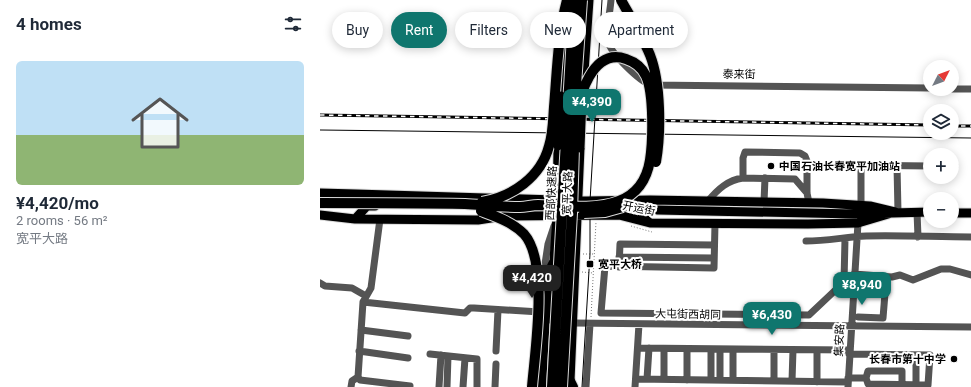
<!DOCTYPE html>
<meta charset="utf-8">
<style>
body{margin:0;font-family:Roboto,"Noto Sans SC",sans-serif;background:#f2f2f3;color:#1f2937;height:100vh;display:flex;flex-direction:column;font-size:15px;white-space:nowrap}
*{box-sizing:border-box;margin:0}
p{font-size:13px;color:#747a83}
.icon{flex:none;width:22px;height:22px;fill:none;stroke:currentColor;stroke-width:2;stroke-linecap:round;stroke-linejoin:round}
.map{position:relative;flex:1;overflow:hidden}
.sheet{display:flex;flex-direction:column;background:#fff;width:320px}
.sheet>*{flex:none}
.banner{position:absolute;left:12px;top:12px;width:380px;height:36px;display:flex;gap:8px}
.needle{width:26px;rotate:48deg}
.tools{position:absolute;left:603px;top:60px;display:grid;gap:8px}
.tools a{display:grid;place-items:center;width:36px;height:36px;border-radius:50%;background:#fff;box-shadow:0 2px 10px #0003;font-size:20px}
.price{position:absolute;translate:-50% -34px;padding:0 9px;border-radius:8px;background:#0f766e;color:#fff;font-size:13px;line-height:26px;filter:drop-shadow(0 1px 2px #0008)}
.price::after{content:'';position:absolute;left:50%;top:24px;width:12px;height:9px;margin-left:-6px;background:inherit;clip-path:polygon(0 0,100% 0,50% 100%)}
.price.current{background:#222;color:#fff}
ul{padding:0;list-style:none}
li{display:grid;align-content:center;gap:8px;height:212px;padding:0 16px}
li span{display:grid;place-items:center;height:124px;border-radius:6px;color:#555}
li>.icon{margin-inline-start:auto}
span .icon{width:72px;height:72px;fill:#fffc;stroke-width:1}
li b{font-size:17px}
h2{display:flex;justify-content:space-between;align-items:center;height:48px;padding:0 16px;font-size:17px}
.chip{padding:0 14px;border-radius:18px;background:#fff;box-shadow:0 2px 10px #0003;font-size:14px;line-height:36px}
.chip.current{background:#0f766e;color:#fff}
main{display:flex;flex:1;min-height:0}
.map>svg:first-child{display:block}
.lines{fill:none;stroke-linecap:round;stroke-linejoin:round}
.major-tunnel{stroke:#d9d9d9;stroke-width:9;stroke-dasharray:9 4.5;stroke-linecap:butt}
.major-casing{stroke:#dbdbdb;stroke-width:11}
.highway-casing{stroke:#dbdbdb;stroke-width:12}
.path{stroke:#767676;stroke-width:1;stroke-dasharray:1 2;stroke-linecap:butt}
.minor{stroke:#545454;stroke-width:7}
.major{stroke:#000;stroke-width:9}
.highway{stroke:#000;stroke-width:10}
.tram{stroke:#000;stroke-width:1}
.rail-casing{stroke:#000;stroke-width:3}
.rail{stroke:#fff;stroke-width:1.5;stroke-dasharray:4.5;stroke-linecap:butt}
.major-bridge-casing{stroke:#dbdbdb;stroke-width:11;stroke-linecap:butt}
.highway-bridge-casing{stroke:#dbdbdb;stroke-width:12;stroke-linecap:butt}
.major-bridge{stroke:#000;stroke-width:9}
.highway-bridge{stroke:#000;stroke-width:10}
.poi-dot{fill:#000;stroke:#fff;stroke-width:1.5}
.labels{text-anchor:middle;stroke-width:4;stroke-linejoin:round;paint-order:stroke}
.street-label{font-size:11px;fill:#000;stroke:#fff}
.poi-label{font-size:11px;font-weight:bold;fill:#000;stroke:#fff;text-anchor:start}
</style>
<main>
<section class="sheet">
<h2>4 homes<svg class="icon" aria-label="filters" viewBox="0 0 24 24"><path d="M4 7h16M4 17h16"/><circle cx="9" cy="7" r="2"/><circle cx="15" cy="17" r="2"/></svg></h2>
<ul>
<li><span style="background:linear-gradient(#bfe0f5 60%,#8fb573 0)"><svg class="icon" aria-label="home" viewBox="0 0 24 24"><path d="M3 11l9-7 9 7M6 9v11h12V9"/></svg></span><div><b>¥4,420/mo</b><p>2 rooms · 56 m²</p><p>宽平大路</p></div></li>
</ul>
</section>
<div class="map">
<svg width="651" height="387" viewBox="0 0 651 387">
<rect width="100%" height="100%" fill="#fff"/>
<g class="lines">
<path class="major-tunnel" d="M296 210H337"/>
<g class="major-casing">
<path id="major" d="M263 87 269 0
M241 96 244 37
M0 193 36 194 39 197
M36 194 267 201 330 200 503 203 550 206 575 212
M330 200C318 206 320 216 330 223
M337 210 535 214 610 212
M632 213H651
M0 215 35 219 47 206H55
M35 219 158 220 184 216 299 215 330 223 488 224 538 223 575 212
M230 319 237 216 238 146
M248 387 250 381 260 148"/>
</g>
<g class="highway-casing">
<path id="highway" d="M250 381 253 387
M221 387 227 278 233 264"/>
</g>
<path class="path" d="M311 226 332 232
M263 254H274
M262 272 273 273
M271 317 276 222"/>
<path class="minor" d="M291 0C290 13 286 29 288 41 290 53 320 82 331 85L610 88
M632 89H651
M524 165 610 166
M541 165V206
M577 166 578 212
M632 166H635
M423 178V158L425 152 480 153 485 156 487 161V193L489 203
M388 201C398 189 408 180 423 178L475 179 487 193
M444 202 445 178
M597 212 598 237
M395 224 394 268 285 266 281 313 489 315 524 282 525 239
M486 241C506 241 526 237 546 236 581 235 616 237 651 237
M299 257 394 258
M299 267 300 244 394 245
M534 274 572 277 580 275 593 280 621 269H630L651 275
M0 283 5 286 32 288 46 296
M222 284 228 244 234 226
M43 302 145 313 150 308H154L220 312
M538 317 563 318 566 281 558 280
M253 323 651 327
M41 330 88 336
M318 348 530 350
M391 349V380
M400 349V380
M413 349V380
M39 351 88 358
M176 351 178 310
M110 354 157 359V387
M38 377 40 380 90 386
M528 378H546L548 384 608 385 610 355 529 354
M546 378 548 371H582V384
M316 379 528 382
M327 379 329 348
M344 379V349
M367 380V349
M454 381V350
M472 381 473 350
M497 382V350
M596 384V355
M31 387 32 381 38 377 43 302 51 288 60 219
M119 387 121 355
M127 387 128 356
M143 387 145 358
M175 387 176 364
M266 387 270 324
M315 387 319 324
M528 387 538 223"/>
<use href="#major" class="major"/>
<use href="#highway" class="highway"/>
<path class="tram" d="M0 130 651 138
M262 387 270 254V201L282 0"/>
<g class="rail-casing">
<path id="rail" d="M0 115 610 125
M632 126H651"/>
</g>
<use href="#rail" class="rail"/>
<g class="major-bridge-casing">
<path id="major-bridge" d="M238 146 241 96
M260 148 262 98"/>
</g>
<g class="highway-bridge-casing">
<path id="highway-bridge" d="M301 0C311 18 322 36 330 55 341 83 341 133 336 162
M255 99 262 0
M162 202C192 197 221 177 229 146 233 134 233 120 234 107 237 71 238 34 247 0
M0 203C48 203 97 203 145 204 163 205 182 207 200 207 206 207 212 205 218 205 242 206 277 210 299 201 317 194 327 179 330 160 333 141 334 93 326 76 322 67 315 62 306 59 272 47 259 98 254 121
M161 211C177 217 192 222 204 234 229 262 215 350 212 387
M264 213 285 212 303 207
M232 387 254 0
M242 387 252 213 255 115"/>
</g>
<use href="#major-bridge" class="major-bridge"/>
<use href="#highway-bridge" class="highway-bridge"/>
</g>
<g class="poi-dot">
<circle cx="451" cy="166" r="4"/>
<rect x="266" y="260" width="8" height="8" rx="2"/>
<circle cx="634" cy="359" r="4"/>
</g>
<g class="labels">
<g class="street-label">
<text transform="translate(419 74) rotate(1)" y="4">泰来街</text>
<text transform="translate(231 193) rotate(-87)" y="4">西部快速路</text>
<text transform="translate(247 193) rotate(-88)" y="4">宽平大路</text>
<text transform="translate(319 208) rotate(11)" y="4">开运街</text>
<text transform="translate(368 314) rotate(1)" y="4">大屯街西胡同</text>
<text transform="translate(519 340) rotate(-87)" y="4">集安路</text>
</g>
<g class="poi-label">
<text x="459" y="170">中国石油长春宽平加油站</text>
<text x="278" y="268">宽平大桥</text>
<text x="626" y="363" text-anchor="end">长春市第十中学</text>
</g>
</g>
</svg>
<div class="tools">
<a><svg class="needle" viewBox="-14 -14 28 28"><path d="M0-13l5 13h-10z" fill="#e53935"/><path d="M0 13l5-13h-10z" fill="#747a83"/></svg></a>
<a><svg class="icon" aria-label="layers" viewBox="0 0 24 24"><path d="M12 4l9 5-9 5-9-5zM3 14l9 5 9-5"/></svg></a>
<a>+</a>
<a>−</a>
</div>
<b class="price" style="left:272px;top:123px">¥4,390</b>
<b class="price current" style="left:212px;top:299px">¥4,420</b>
<b class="price" style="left:542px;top:306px">¥8,940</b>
<b class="price" style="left:452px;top:336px">¥6,430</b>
<div class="banner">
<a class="chip">Buy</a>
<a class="chip current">Rent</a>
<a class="chip">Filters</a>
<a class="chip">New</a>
<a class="chip">Apartment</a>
</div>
</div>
</main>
